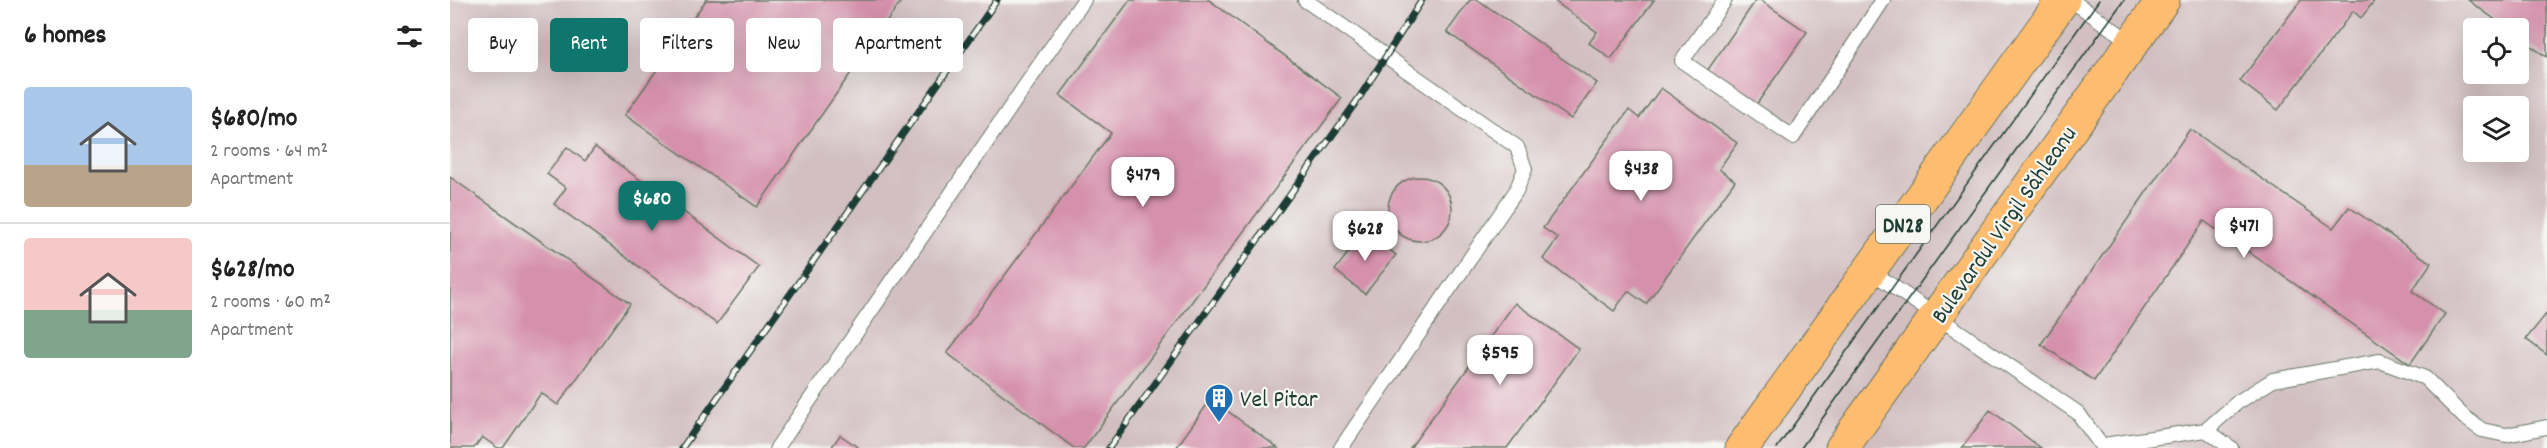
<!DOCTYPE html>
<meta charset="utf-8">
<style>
body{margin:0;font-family:Dekko,sans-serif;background:#f2f2f2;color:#222;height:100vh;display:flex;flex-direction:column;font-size:22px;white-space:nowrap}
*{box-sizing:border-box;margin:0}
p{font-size:20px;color:#767676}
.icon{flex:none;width:33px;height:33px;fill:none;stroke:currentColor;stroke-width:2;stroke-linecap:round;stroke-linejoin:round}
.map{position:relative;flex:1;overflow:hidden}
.panel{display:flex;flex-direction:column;background:#fff;width:450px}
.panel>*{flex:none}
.top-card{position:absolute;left:18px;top:18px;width:570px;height:54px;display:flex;gap:12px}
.controls{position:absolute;left:2013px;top:18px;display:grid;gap:12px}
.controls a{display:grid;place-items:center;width:66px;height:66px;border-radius:6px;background:#fff;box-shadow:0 6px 24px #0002;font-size:30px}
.price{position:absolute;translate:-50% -51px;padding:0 14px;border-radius:12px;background:#fff;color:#222;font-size:20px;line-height:39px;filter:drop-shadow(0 2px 3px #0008)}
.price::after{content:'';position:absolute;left:50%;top:36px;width:18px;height:14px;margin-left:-9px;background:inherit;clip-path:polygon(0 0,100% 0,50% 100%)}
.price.current{background:#0f766e;color:#fff}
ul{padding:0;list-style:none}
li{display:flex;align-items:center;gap:18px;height:150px;padding:0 24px}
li+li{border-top:2px solid #e0e0e0}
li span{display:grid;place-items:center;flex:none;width:168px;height:120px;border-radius:6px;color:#555}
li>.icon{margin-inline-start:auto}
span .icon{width:72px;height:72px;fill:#fffc;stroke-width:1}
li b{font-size:26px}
h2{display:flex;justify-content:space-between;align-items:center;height:72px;padding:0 24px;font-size:26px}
.pill{padding:0 21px;border-radius:6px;background:#fff;box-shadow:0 6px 24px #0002;font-size:21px;line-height:54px}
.pill.current{background:#0f766e;color:#fff}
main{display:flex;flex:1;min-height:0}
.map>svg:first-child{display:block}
.industrial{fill:#d2bfc1;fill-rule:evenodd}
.building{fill:#d590ab}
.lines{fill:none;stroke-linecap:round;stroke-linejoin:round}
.lane-casing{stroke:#677664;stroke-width:16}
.primary-casing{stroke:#677664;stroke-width:35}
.lane{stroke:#fff;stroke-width:14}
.primary{stroke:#febc70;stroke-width:33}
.tram{stroke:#1f3d34;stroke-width:1.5}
.rail-casing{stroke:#1f3d34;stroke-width:7}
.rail{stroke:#f6f6f2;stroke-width:4.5;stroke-dasharray:14;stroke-linecap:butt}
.labels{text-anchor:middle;stroke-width:4.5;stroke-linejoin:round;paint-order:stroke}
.shield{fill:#f6f6f2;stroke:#60746d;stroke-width:1.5}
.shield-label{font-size:22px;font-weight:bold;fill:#1f3d34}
.street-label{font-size:24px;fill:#1f3d34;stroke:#f6f6f2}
.poi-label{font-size:24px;fill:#1f3d34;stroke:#f6f6f2;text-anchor:start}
</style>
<main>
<section class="panel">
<h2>6 homes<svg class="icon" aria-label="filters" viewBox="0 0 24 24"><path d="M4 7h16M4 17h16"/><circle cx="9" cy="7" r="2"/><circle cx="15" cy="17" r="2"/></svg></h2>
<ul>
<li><span style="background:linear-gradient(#a9c7e8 65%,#b9a48a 0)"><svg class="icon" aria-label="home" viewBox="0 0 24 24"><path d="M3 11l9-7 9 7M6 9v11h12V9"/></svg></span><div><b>$680/mo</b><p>2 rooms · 64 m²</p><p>Apartment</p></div></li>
<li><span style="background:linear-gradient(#f6c9c9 60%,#7fa58c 0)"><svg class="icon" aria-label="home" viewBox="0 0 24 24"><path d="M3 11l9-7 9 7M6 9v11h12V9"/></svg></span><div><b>$628/mo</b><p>2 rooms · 60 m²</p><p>Apartment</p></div></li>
</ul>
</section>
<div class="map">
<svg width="2097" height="448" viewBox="0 0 2097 448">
<rect width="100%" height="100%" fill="#f6f6f2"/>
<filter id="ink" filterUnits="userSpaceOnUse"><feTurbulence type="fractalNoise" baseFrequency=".0167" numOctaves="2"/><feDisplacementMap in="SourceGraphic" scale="12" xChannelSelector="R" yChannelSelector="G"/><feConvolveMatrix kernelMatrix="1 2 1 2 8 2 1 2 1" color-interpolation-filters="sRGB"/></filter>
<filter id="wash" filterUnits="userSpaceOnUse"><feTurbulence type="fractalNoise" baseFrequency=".008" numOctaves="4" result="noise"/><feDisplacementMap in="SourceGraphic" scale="24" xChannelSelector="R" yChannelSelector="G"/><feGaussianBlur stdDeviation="1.35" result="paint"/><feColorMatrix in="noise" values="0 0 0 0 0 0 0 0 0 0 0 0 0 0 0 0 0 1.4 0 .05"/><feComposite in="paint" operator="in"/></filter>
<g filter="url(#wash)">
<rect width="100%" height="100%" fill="#eedfbd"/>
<path class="industrial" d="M0 0H2097V448H0ZM2024 28H2068V74H2024ZM2024 106H2068V152H2024Z"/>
<g id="blocks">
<path class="building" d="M256 0H452L307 207 175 115Z
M680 0H759L892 98 634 448H624L497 353 661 133 610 95Z
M1020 0H1028L1147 83 1121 119 997 32Z
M1103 0H1204L1161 59 1139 43 1147 32Z
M1306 0H1310L1357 32 1306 105 1257 71Z
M1851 0H1925L1911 18 1903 11 1828 110 1790 81Z
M2018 0H2097V57L2068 37V28H2057Z
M1211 88 1287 143 1269 169 1285 181 1196 304 1178 291 1164 311 1093 259 1108 238 1093 228 1179 110 1189 118Z
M1740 129 1883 228 1899 207 1981 263 1962 291 1995 314 1960 364 1754 221 1644 381 1591 344Z
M117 147 135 161 145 147 309 267 267 324 104 204 116 188 97 174Z
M0 177 180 304 108 405 91 393 53 448H48L32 437 24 448H0Z
M938 209a32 32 0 1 1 64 0a32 32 0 1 1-64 0Z
M915 231 946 255 915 294 885 270Z
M1065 303 1129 349 1057 448H960Z
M2097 313V355L2076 339Z
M761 399 828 448H726Z
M1540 410 1591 448H1512Z
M390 435 409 448H381Z"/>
</g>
</g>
<g filter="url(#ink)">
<use href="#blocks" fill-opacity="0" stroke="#677664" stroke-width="1.5"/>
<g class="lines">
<g class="lane-casing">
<path id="lane" d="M855 0 1067 147 1075 169 1066 191 891 448
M1275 0 1232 61 1343 137 1433 0
M1621 0 1682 43
M1419 270 1628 413 1653 448
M1756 430 1788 402 1823 380 1930 361 1975 378 2014 417 2032 430 2056 435 2097 427
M1654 445 1756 430 1781 448
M327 448 634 0"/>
</g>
<g class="primary-casing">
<path id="primary" d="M1292 448 1613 0
M1392 448 1713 0"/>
</g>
<use href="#lane" class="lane"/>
<use href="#primary" class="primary"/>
<path class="tram" d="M1327 448 1649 0
M1351 448 1674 0"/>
<g class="rail-casing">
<path id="rail" d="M232 448 547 0
M659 448 909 98 972 0"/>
</g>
<use href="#rail" class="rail"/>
</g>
</g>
<defs>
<g id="building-pin" transform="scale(1.5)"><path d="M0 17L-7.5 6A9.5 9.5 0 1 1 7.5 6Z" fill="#1f6fb2" stroke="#f6f6f2"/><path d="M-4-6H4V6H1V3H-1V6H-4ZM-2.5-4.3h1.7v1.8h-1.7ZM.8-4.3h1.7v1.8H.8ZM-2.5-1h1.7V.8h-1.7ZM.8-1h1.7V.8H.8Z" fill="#fff"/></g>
</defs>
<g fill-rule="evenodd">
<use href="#building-pin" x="769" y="398"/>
</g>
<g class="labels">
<rect class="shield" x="1426" y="205" width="54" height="38" rx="4.5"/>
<g class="shield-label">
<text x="1453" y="232">DN28</text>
</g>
<g class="street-label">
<text transform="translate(1553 224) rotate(-55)" y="8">Bulevardul Virgil Săhleanu</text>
</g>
<g class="poi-label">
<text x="790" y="406">Vel Pitar</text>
</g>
</g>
</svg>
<div class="controls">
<a><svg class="icon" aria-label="locate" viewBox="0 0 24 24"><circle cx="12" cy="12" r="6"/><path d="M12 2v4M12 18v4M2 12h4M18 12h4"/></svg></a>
<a><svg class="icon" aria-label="layers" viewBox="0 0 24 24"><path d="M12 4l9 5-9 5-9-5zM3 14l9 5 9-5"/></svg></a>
</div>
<b class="price" style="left:1191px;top:202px">$438</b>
<b class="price" style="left:693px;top:208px">$479</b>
<b class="price current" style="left:202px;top:232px">$680</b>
<b class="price" style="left:1794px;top:259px">$471</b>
<b class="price" style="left:915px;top:262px">$628</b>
<b class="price" style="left:1050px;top:386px">$595</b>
<div class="top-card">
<a class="pill">Buy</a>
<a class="pill current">Rent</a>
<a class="pill">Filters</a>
<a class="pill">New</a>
<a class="pill">Apartment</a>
</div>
</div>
</main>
